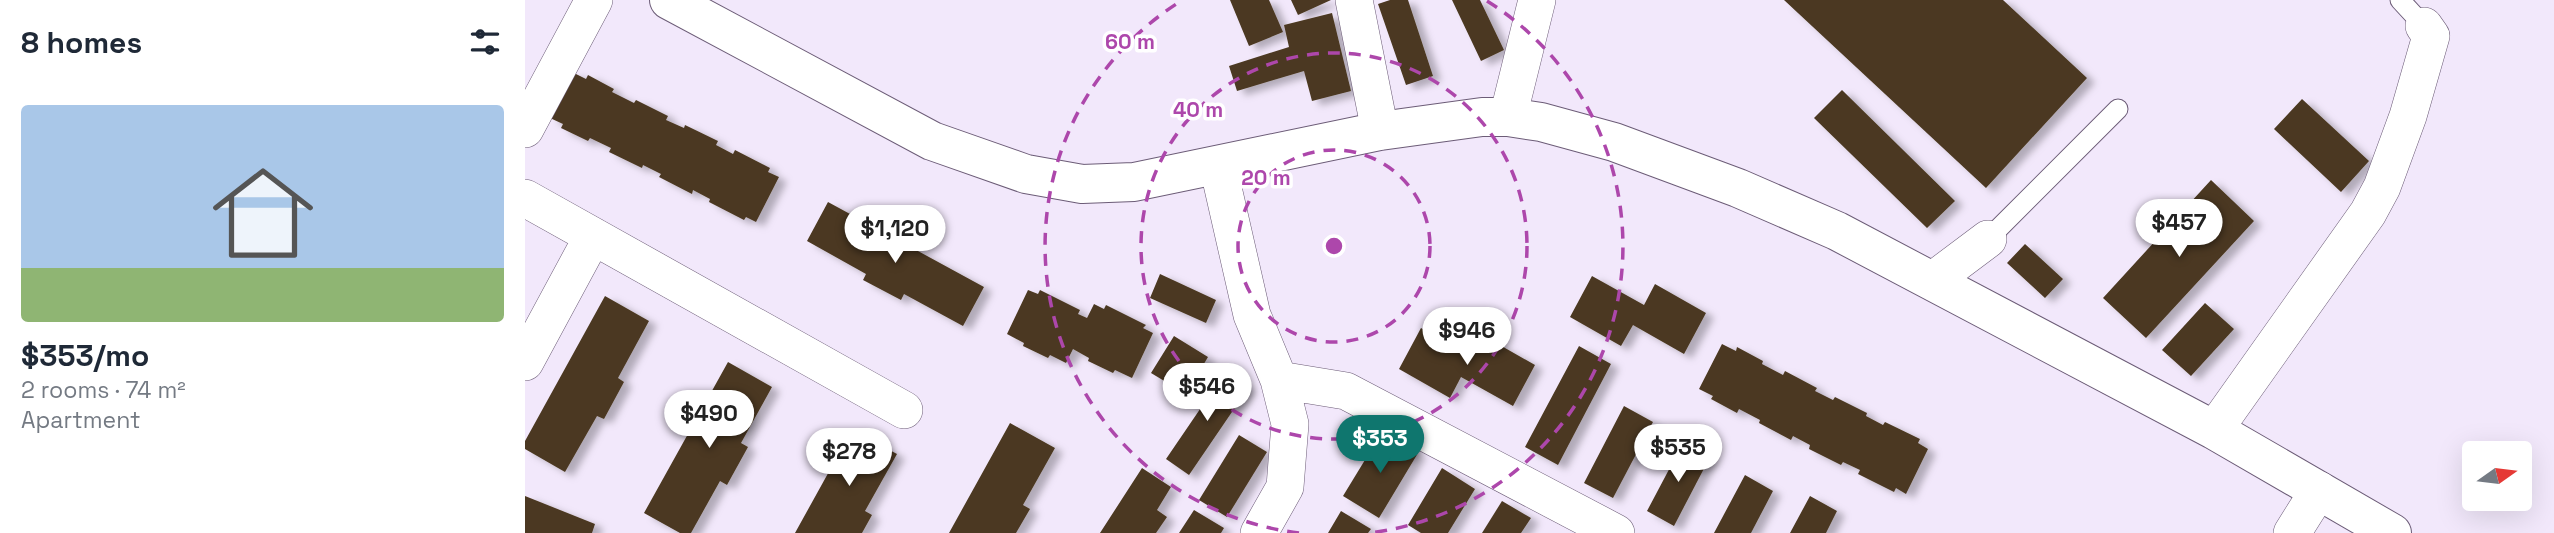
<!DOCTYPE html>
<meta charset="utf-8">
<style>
body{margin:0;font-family:"Space Grotesk",sans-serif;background:#f2f2f3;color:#1f2937;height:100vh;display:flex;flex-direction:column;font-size:26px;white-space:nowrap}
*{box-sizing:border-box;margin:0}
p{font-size:23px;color:#747a83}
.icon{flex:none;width:38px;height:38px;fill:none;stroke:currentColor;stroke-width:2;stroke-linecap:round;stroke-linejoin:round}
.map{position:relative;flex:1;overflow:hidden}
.panel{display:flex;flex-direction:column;background:#fff;width:525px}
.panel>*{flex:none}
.needle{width:46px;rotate:76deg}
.buttons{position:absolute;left:1937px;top:441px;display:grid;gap:14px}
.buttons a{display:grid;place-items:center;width:70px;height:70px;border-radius:7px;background:#fff;box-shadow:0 7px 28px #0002;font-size:35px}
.price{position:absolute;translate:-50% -60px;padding:0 16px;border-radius:24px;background:#fff;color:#222;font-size:23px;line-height:46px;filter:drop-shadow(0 2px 4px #0008)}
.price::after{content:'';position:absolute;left:50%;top:42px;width:21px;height:16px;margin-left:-10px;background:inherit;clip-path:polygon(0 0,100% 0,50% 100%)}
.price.on{background:#0f766e;color:#fff}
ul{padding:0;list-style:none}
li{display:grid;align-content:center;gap:14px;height:371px;padding:0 21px}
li+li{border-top:2px solid #e0e1e3}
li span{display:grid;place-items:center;height:217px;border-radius:7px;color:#555}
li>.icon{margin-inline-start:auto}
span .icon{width:126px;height:126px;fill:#fffc;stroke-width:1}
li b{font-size:30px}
h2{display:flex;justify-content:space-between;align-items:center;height:84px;padding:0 21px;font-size:30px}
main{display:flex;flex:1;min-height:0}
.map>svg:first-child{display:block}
.building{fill:#4b3920;filter:url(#shadow)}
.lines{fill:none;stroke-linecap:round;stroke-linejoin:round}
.service-casing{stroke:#6c5c77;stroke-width:21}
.minor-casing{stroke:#6c5c77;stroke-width:38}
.tertiary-casing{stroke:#6c5c77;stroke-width:40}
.service{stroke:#fff;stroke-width:19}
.minor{stroke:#fff;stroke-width:37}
.tertiary{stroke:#fff;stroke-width:38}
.ring{fill:none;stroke:#ad47ab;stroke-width:3.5;stroke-dasharray:12 9}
.centre{fill:#ad47ab;stroke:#fff;stroke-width:3.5}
.ring-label{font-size:21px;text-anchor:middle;font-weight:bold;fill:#ad47ab;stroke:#fff;stroke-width:7;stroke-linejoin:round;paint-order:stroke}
</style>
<main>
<section class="panel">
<h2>8 homes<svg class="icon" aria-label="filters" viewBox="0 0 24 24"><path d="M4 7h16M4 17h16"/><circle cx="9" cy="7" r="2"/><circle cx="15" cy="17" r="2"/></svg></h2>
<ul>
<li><span style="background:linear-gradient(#a9c7e8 75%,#8fb573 0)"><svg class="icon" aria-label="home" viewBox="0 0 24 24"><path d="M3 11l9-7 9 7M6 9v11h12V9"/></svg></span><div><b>$353/mo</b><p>2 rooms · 74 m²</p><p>Apartment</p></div></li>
</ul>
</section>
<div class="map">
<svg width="2029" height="533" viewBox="0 0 2029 533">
<defs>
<filter id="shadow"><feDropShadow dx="8" dy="4.5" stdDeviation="3.5" flood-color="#0004"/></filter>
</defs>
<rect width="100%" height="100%" fill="#f2e8fb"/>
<path class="building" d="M705 0H744L758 32 724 46Z
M766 0H806L773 15Z
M865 0H883L908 76 881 85 853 4Z
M927 0H955L979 50 956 61Z
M1259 0H1478L1562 78 1461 188Z
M807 13 826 91 787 101 779 71 712 91 704 66 764 47 759 25Z
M47 72 61 79 63 75 89 89 87 92 109 103 111 100 143 116 141 120 159 128 160 125 193 141 191 145 208 154 210 150 245 168 243 172 254 177 231 222 221 217 219 220 184 202 185 199 168 190 167 194 134 177 136 174 118 165 117 168 84 152 86 148 65 138 63 141 36 128 38 124 25 118Z
M1317 90 1430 201 1402 228 1289 118Z
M1777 99 1844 161 1816 192 1749 129Z
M1686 180 1729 221 1621 338 1578 298Z
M303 202 459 287 438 326 379 294 376 300 338 280 341 274 282 241Z
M1500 244 1538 279 1520 298 1482 263Z
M635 274 691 300 681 323 625 298Z
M1067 276 1119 305 1130 284 1181 313 1159 354 1108 325 1096 346 1045 317Z
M503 290 513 294 515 290 555 310 553 314 562 318 569 304 579 309 581 305 621 325 618 328 628 333 607 378 590 370 588 373 563 361 564 358 548 349 541 363 525 355 523 358 498 346 499 343 482 334Z
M80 296 124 321 93 378 99 382 79 419 72 416 40 472 0 449V441Z
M1680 303 1709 329 1666 376 1637 350Z
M896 328 947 357 959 336 1010 365 988 406 936 377 925 398 874 369Z
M649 336 683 357 661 394 626 373Z
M1197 344 1211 351 1212 347 1238 361 1237 364 1258 375 1260 371 1292 388 1290 391 1308 400 1310 397 1342 413 1341 416 1358 425 1360 422 1395 439 1393 443 1403 449 1381 494 1371 488 1369 492 1333 474 1335 470 1318 462 1316 465 1284 449 1285 445 1268 436 1266 440 1234 423 1235 420 1214 409 1212 413 1186 399 1188 396 1174 389Z
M1054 346 1086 364 1033 465 1000 447Z
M203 362 247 387 216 443 223 447 202 485 195 481 166 533H155L119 513Z
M701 371 724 387 664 475 641 459Z
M1099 406 1128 422 1088 498 1059 483Z
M485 423 530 448 498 505 505 509 491 533H424Z
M327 430 372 454 340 511 347 515 337 533H270Z
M857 432 893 453 854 518 818 496Z
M714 435 742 452 702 517 674 500Z
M1158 443 1185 457 1149 526 1122 511Z
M617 468 646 487 632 510 642 517 631 533H575Z
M917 468 950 489 923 533H896L883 525Z
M1220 475 1248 491 1226 533H1189Z
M0 496 70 524 67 533H0Z
M1285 496 1312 511 1301 533H1265Z
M977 501 1006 518 996 533H957Z
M669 510 699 528 696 533H654Z
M816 511 846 529 843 533H803Z"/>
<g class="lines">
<g class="service-casing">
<path id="service" d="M1875 0 1899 26
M1463 239 1593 109"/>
</g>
<g class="minor-casing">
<path id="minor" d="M829 0 855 131
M983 117 1012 0
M0 129 69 0
M693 166 727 315 754 380 765 424 760 487 734 533
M0 198 379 410
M1407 281 1463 239
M0 362 68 236
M754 380 821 391 1091 533
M1689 430 1843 213 1857 187 1883 116 1906 36 1899 26
M1767 533 1794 490"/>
</g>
<g class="tertiary-casing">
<path id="tertiary" d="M144 0 407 141 501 174 557 184 609 182 855 131 957 117H983L1016 122 1089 142 1213 188 1312 231 1689 430 1867 533"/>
</g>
<use href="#service" class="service"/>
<use href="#minor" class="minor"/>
<use href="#tertiary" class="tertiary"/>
</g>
<g class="ring">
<circle cx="809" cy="246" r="96"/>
<circle cx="809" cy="246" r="193"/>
<path d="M774 533A289 289 0 0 1 656 1M962 1A289 289 0 0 1 844 533"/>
</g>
<circle cx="809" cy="246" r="10" class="centre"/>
<g class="ring-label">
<text x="605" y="49">60 m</text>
<text x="673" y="117">40 m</text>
<text x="741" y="185">20 m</text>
</g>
</svg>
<div class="buttons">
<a><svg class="needle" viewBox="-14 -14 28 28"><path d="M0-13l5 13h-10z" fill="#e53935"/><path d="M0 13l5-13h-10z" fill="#747a83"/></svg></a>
</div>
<b class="price" style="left:1654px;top:259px">$457</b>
<b class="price" style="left:370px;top:265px">$1,120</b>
<b class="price" style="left:942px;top:367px">$946</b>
<b class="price" style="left:682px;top:423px">$546</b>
<b class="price" style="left:184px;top:450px">$490</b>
<b class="price on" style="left:855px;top:475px">$353</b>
<b class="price" style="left:1153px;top:484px">$535</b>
<b class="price" style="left:324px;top:488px">$278</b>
</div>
</main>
